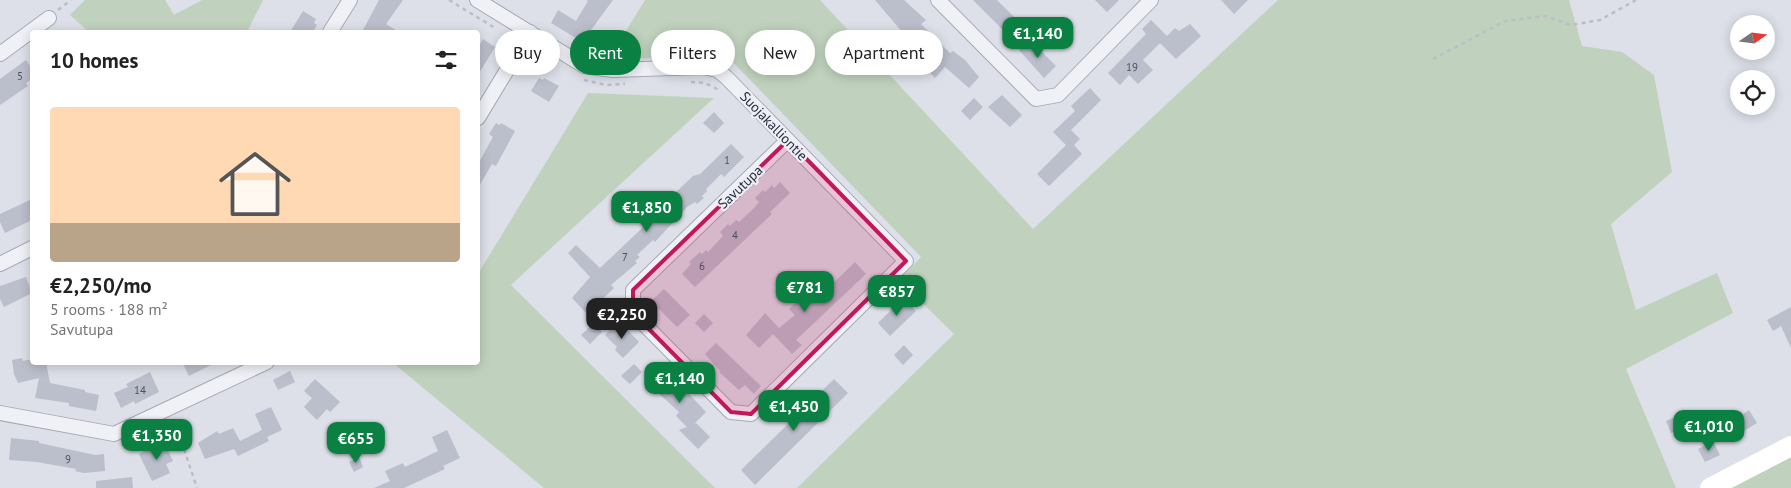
<!DOCTYPE html>
<meta charset="utf-8">
<style>
body{margin:0;font-family:"PT Sans",sans-serif;background:#f2f2f2;color:#222;height:100vh;display:flex;flex-direction:column;font-size:19px;white-space:nowrap}
*{box-sizing:border-box;margin:0}
p{font-size:16px;color:#767676}
.icon{flex:none;width:28px;height:28px;fill:none;stroke:currentColor;stroke-width:2;stroke-linecap:round;stroke-linejoin:round}
.map{position:relative;flex:1;overflow:hidden}
.panel{position:absolute;left:30px;top:30px;width:450px;height:335px;display:flex;flex-direction:column;background:#fff;border-radius:5px;box-shadow:0 2px 12px #0003}
.panel>*{flex:none}
.guide{position:absolute;left:495px;top:30px;width:475px;height:45px;display:flex;gap:10px}
.needle{width:32px;rotate:76deg}
.controls{position:absolute;left:1730px;top:15px;display:grid;gap:10px}
.controls a{display:grid;place-items:center;width:45px;height:45px;border-radius:50%;background:#fff;box-shadow:0 2px 12px #0003;font-size:25px}
.price{position:absolute;translate:-50% -42px;padding:0 11px;border-radius:10px;background:#0b8043;color:#fff;font-size:16px;line-height:32px;filter:drop-shadow(0 1px 2px #0008)}
.price::after{content:'';position:absolute;left:50%;top:30px;width:15px;height:11px;margin-left:-8px;background:inherit;clip-path:polygon(0 0,100% 0,50% 100%)}
.price.selected{background:#222;color:#fff}
ul{padding:0;list-style:none}
li{display:grid;align-content:center;gap:10px;height:265px;padding:0 20px}
li+li{border-top:1px solid #e0e0e0}
li span{display:grid;place-items:center;height:155px;border-radius:5px;color:#555}
li>.icon{margin-inline-start:auto}
span .icon{width:90px;height:90px;fill:#fffc;stroke-width:1}
li b{font-size:21px}
h2{display:flex;justify-content:space-between;align-items:center;height:60px;padding:0 20px;font-size:21px}
.tag{padding:0 18px;border-radius:22px;background:#fff;box-shadow:0 2px 12px #0003;font-size:18px;line-height:45px}
.tag.selected{background:#0b8043;color:#fff}
.map>svg:first-child{display:block}
.green{fill:#c0d2be}
.building{fill:#bbbecb}
.lines{fill:none;stroke-linecap:round;stroke-linejoin:round}
.street-casing{stroke:#a6aab5;stroke-width:16}
.path{stroke:#bbbec6;stroke-width:2.5;stroke-dasharray:4 4;stroke-linecap:butt}
.street{stroke:#f0f1f6;stroke-width:14}
.secondary{stroke:#fff;stroke-width:20}
.marked{fill:#c2185b;fill-opacity:0.2;stroke:#c2185b;stroke-width:4;stroke-linejoin:round}
.labels{text-anchor:middle;stroke-width:4.5;stroke-linejoin:round;paint-order:stroke}
.number-label{font-size:11px;fill:#4b5062}
.street-label{font-size:14px;fill:#262b3f;stroke:#edeff5}
</style>
<div class="map">
<svg width="1791" height="488" viewBox="0 0 1791 488">
<rect width="100%" height="100%" fill="#dde0e8"/>
<path class="green" d="M85 0H165L174 15 202 0H263L247 32H89L70 15Z
M645 0H820L1033 229 1278 0H1569L1582 46 1622 52 1654 75 1672 172 1611 224 1636 310 1717 273 1733 313 1626 369 1676 488H797L954 334 899 280 921 257 726 55 608 60Z
M588 93 714 98 511 285 715 488H544L393 363 478 362V274Z
M1791 446V488H1710Z"/>
<path class="building" d="M379 0H403L386 24 399 32H362Z
M586 0H613L591 30 601 36 594 49 551 23 558 10 576 21 588 1Z
M875 0H904L926 20 921 24 950 53 953 51 965 60 979 77 969 88 945 67 935 78 919 61 915 64 906 55 915 47Z
M973 0H997L1019 22 1007 34Z
M1095 0H1119L1107 12Z
M1221 0H1248L1234 14Z
M303 11 316 19 314 23 317 25 313 32H290Z
M1151 20 1167 36 1175 28 1179 31 1190 24 1201 36 1176 59 1160 43 1143 60 1153 70 1138 84 1129 75 1120 85 1108 73 1146 34 1142 29Z
M483 39 495 47 478 75V48Z
M1030 40 1056 66 1044 78 1019 50Z
M26 60 32 69V79L26 83 28 86 0 105V79Z
M539 78 543 80 544 78 559 86 549 102 531 91Z
M1090 88 1101 100 1071 130 1080 139 1074 145 1082 154 1049 186 1037 174 1066 145 1053 132 1075 111 1071 106Z
M1002 95 1022 115 1010 127 988 107Z
M974 98 983 107 970 120 961 111Z
M714 112 724 123 714 133 703 123Z
M496 123 500 125 501 123 515 131 496 166 492 164 478 188V164L493 137 489 134Z
M731 144 744 157 724 177 721 174 706 189 707 191 702 196 704 198 697 204 695 202 687 207 655 242 653 240 637 255 640 257 635 261 637 263 611 285 614 288 587 314 572 298 590 277 568 253 576 245 600 268 676 196 674 194 693 176 700 174Z
M780 182 790 193 770 212 772 214 695 287 682 274 691 264 689 262 700 252 702 254 706 250 708 252 723 236 720 232 728 224 730 226 736 220 739 222 754 208 759 202 755 198 763 190 765 192 772 185 774 188Z
M32 199V220L5 233 0 222V214Z
M855 262 866 274 796 340 802 345 792 354 773 334 759 348 746 335 765 313 779 328 795 315 789 309 800 298 806 304 817 293 820 296Z
M26 277 32 293 4 307 0 299V286Z
M664 289 690 315 677 327 651 301Z
M903 298 916 311 890 336 878 323Z
M1791 307V348L1781 326 1773 331 1767 320Z
M704 314 713 323 704 332 695 323Z
M594 323 602 332 590 344 581 335Z
M616 324 620 328 623 325 639 342 623 358 615 350 617 347 605 335Z
M716 343 761 386 754 394 745 385 739 390 719 372 720 371 705 354Z
M904 345 913 355 903 365 894 355Z
M22 358 23 361 32 359V362H46L50 383 85 390V392L99 395 96 411 69 406V403L35 398 39 378 18 383 14 374 12 360Z
M182 362H217L189 376Z
M634 364 642 372 630 384 621 376Z
M656 365 659 368 662 365 706 412 694 424 696 423 710 437 698 449 679 430 687 427 676 416 679 412 655 390 657 388 645 376Z
M290 371 295 382 278 390 273 380Z
M150 372 159 392 135 404 134 401 121 408 114 393 128 387 126 384Z
M315 379 340 402 330 412 327 409 317 420 304 407 312 398 304 391Z
M834 379 848 393 755 485 741 470Z
M271 407 282 430 267 437 269 441 238 456 234 449 205 459 198 443 217 431 219 434 233 428 240 441 262 430 255 414Z
M1749 410 1757 423 1742 432 1733 416 1741 411 1743 414Z
M1675 417 1680 429 1671 433 1666 421Z
M447 430 460 458 443 466 445 469 404 488H374L390 481 385 471 403 463 405 467 438 451 432 437Z
M11 438 39 441V443L95 455 104 454 105 471 84 473 75 471 76 469 37 462 9 460Z
M1713 441 1720 455 1705 462 1698 449Z
M164 442 173 461 166 464 170 473 152 481 139 454Z
M359 457 363 467 354 472 349 462Z
M132 477 133 488H96V481Z"/>
<g class="lines">
<g class="street-casing">
<path id="street" d="M477 0 584 66 613 70 703 67 717 70 726 77 906 261 751 414 731 412 633 313V290L788 140
M938 0 1036 99 1058 95 1151 0
M330 32 350 0
M0 54 49 18
M478 118 530 32
M0 264 32 248
M0 413 114 434 267 362"/>
</g>
<path class="path" d="M449 0 495 28
M58 10 71 0
M1433 59 1505 21 1546 16 1571 25 1600 20 1636 0
M584 80 606 85 625 84
M691 82 705 83 721 91
M174 419 197 488"/>
<use href="#street" class="street"/>
<path class="secondary" d="M1710 488 1791 446"/>
</g>
<path class="marked" d="M788 140 906 261 751 414 731 412 633 313V290Z"/>
<g class="labels">
<g class="number-label">
<text x="1132" y="71">19</text>
<text x="20" y="80">5</text>
<text x="727" y="164">1</text>
<text x="735" y="239">4</text>
<text x="625" y="261">7</text>
<text x="702" y="270">6</text>
<text x="140" y="394">14</text>
<text x="68" y="463">9</text>
</g>
<g class="street-label">
<text transform="translate(774 126) rotate(46)" y="5">Suojakalliontie</text>
<text transform="translate(740 187) rotate(-44)" y="5">Savutupa</text>
</g>
</g>
</svg>
<div class="controls">
<a><svg class="needle" viewBox="-14 -14 28 28"><path d="M0-13l5 13h-10z" fill="#e53935"/><path d="M0 13l5-13h-10z" fill="#767676"/></svg></a>
<a><svg class="icon" aria-label="locate" viewBox="0 0 24 24"><circle cx="12" cy="12" r="6"/><path d="M12 2v4M12 18v4M2 12h4M18 12h4"/></svg></a>
</div>
<b class="price" style="left:1038px;top:59px">€1,140</b>
<b class="price" style="left:647px;top:233px">€1,850</b>
<b class="price" style="left:805px;top:313px">€781</b>
<b class="price" style="left:897px;top:317px">€857</b>
<b class="price selected" style="left:622px;top:340px">€2,250</b>
<b class="price" style="left:680px;top:404px">€1,140</b>
<b class="price" style="left:794px;top:432px">€1,450</b>
<b class="price" style="left:1709px;top:452px">€1,010</b>
<b class="price" style="left:157px;top:461px">€1,350</b>
<b class="price" style="left:356px;top:464px">€655</b>
<div class="guide">
<a class="tag">Buy</a>
<a class="tag selected">Rent</a>
<a class="tag">Filters</a>
<a class="tag">New</a>
<a class="tag">Apartment</a>
</div>
<section class="panel">
<h2>10 homes<svg class="icon" aria-label="filters" viewBox="0 0 24 24"><path d="M4 7h16M4 17h16"/><circle cx="9" cy="7" r="2"/><circle cx="15" cy="17" r="2"/></svg></h2>
<ul>
<li><span style="background:linear-gradient(#ffd9b3 75%,#b9a48a 0)"><svg class="icon" aria-label="home" viewBox="0 0 24 24"><path d="M3 11l9-7 9 7M6 9v11h12V9"/></svg></span><div><b>€2,250/mo</b><p>5 rooms · 188 m²</p><p>Savutupa</p></div></li>
</ul>
</section>
</div>
